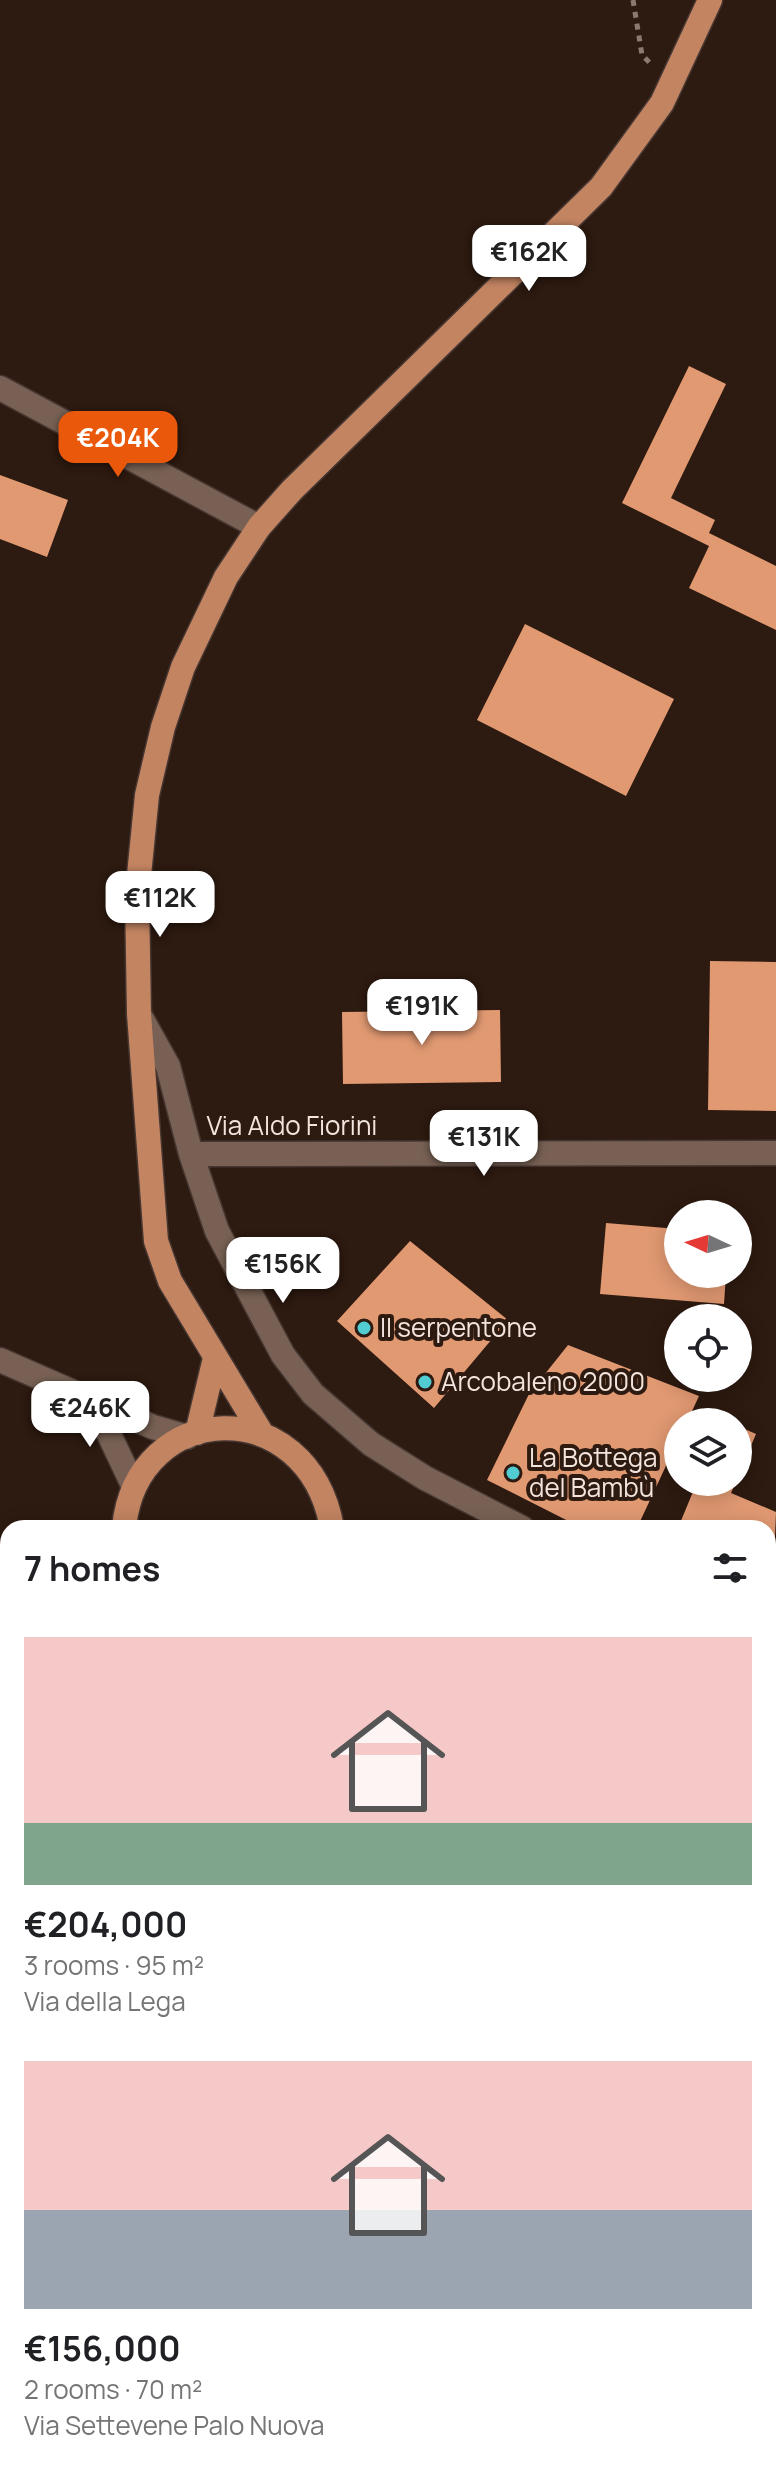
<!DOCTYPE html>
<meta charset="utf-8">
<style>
body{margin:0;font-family:Manrope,sans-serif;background:#f2f2f2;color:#202124;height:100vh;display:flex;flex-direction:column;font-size:30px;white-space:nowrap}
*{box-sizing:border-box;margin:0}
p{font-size:26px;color:#757577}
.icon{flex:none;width:44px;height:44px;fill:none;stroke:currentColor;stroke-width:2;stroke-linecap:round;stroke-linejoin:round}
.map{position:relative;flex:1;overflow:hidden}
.panel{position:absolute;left:0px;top:1520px;width:776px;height:962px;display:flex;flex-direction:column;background:#fff;border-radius:24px 24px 0 0;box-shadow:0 4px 20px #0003}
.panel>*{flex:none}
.needle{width:52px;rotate:274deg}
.controls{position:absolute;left:664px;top:1200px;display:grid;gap:16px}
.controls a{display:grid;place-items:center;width:88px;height:88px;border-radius:50%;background:#fff;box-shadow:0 4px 20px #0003;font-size:40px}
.price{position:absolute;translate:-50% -68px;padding:0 18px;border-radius:16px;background:#fff;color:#222;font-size:26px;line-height:52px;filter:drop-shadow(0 2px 4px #0008)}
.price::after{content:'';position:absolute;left:50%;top:48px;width:24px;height:18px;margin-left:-12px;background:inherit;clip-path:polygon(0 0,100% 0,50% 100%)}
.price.on{background:#ea580c;color:#fff}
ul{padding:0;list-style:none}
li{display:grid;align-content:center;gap:16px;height:424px;padding:0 24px}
li span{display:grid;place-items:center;height:248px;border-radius:0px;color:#555}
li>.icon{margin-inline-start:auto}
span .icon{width:144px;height:144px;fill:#fffc;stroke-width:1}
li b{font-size:34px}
h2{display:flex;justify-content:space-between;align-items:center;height:96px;padding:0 24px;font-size:34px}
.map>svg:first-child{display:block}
.building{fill:#e19972}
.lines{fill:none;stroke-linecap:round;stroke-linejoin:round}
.minor-casing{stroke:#463631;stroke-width:27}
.major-casing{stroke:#463631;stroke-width:27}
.path{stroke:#8b7a72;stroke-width:5;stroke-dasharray:6 6;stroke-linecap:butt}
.minor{stroke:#786154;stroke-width:24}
.major{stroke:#c38462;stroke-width:24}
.poi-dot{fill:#51ccd2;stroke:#2d1a10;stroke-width:3}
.labels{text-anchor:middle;stroke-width:8;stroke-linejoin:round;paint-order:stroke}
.street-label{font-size:26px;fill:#f3e5de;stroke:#2d1a10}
.poi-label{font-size:26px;fill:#f3e5de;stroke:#2d1a10;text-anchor:start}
</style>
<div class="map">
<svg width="776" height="2481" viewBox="0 0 776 2481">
<rect width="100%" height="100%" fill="#2d1a10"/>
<path class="building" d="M689 366 726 384 671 498 715 520 709 533 776 566V630L689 588 709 546 622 503Z
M0 475 68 500 47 557 0 539Z
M525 624 674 699 626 796 477 720Z
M710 961 776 962V1111L708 1110Z
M500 1010 501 1082 343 1084 342 1012Z
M606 1223 678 1229V1274H726L724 1304 600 1294Z
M410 1241 508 1320 434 1408 337 1321Z
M568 1345 699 1396 687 1422H678V1440L637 1528H582L487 1480 529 1394Z
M738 1426 756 1434 738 1476Z
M697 1482H736L731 1493 776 1512 773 1584 768 1582V1528H678Z
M8 2020V2108L0 2105V2039Z
M0 2153 8 2158V2249L0 2247Z
M768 2186 776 2191V2258L768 2252Z
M0 2289 8 2290V2372L0 2377Z
M155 2474H193L197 2481H143Z
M238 2474H300L286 2481H241Z
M305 2474H503L493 2481H317Z
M534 2474H543L547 2481H523Z"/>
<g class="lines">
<g class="minor-casing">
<path id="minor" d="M0 388 259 527
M139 1014 168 1066 191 1154 217 1231 283 1355 313 1394 371 1444 425 1478 522 1528
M191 1154 776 1153
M0 1360 153 1427 187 1437
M78 1399 106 1428 134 1487
M0 1852 8 1839
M768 2348 776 2353
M0 2399 8 2395
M768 2465 776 2454
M618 2474 628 2481
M74 2481 81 2474"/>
</g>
<g class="major-casing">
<path id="major" d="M197 1433 215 1358
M262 1434 170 1281 156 1241 139 1014 137 895 147 795 163 727 183 667 226 577 259 527 292 490 601 187 662 103 710 0
M124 1528C136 1399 308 1391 332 1528
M768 1743 776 1747"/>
</g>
<path class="path" d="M633 0 642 55 650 63"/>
<use href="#minor" class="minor"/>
<use href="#major" class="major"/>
</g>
<g class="poi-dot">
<circle cx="364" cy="1328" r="8"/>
<circle cx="425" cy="1382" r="8"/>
<circle cx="513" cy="1473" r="8"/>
</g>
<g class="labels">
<g class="street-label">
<text x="292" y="1135">Via Aldo Fiorini</text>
</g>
<g class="poi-label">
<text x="380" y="1337">Il serpentone</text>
<text x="441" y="1391">Arcobaleno 2000</text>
<text x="529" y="1467">La Bottega<tspan x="529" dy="30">del Bambù</tspan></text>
</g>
</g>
</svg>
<div class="controls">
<a><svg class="needle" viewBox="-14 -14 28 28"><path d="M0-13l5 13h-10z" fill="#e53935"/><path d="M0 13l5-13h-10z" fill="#757577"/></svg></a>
<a><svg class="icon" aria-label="locate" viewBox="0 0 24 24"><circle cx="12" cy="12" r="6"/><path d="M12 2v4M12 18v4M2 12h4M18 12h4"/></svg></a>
<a><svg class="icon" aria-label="layers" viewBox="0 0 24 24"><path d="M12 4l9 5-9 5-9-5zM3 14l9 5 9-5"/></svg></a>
</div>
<b class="price" style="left:529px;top:293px">€162K</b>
<b class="price on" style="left:118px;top:479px">€204K</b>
<b class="price" style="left:160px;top:939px">€112K</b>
<b class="price" style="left:422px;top:1047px">€191K</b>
<b class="price" style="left:484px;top:1178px">€131K</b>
<b class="price" style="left:283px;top:1305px">€156K</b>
<b class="price" style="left:90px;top:1449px">€246K</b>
<section class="panel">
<h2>7 homes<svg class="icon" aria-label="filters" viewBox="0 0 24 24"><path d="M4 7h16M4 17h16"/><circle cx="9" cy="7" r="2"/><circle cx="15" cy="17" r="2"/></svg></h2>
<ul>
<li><span style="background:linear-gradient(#f6c9c9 75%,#7fa58c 0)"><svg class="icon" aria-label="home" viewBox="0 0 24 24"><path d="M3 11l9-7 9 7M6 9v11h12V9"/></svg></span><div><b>€204,000</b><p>3 rooms · 95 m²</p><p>Via della Lega</p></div></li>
<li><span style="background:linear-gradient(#f6c9c9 60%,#9aa5b1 0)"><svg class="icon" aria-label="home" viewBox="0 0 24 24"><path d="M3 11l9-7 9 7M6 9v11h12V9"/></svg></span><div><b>€156,000</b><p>2 rooms · 70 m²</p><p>Via Settevene Palo Nuova</p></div></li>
</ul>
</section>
</div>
